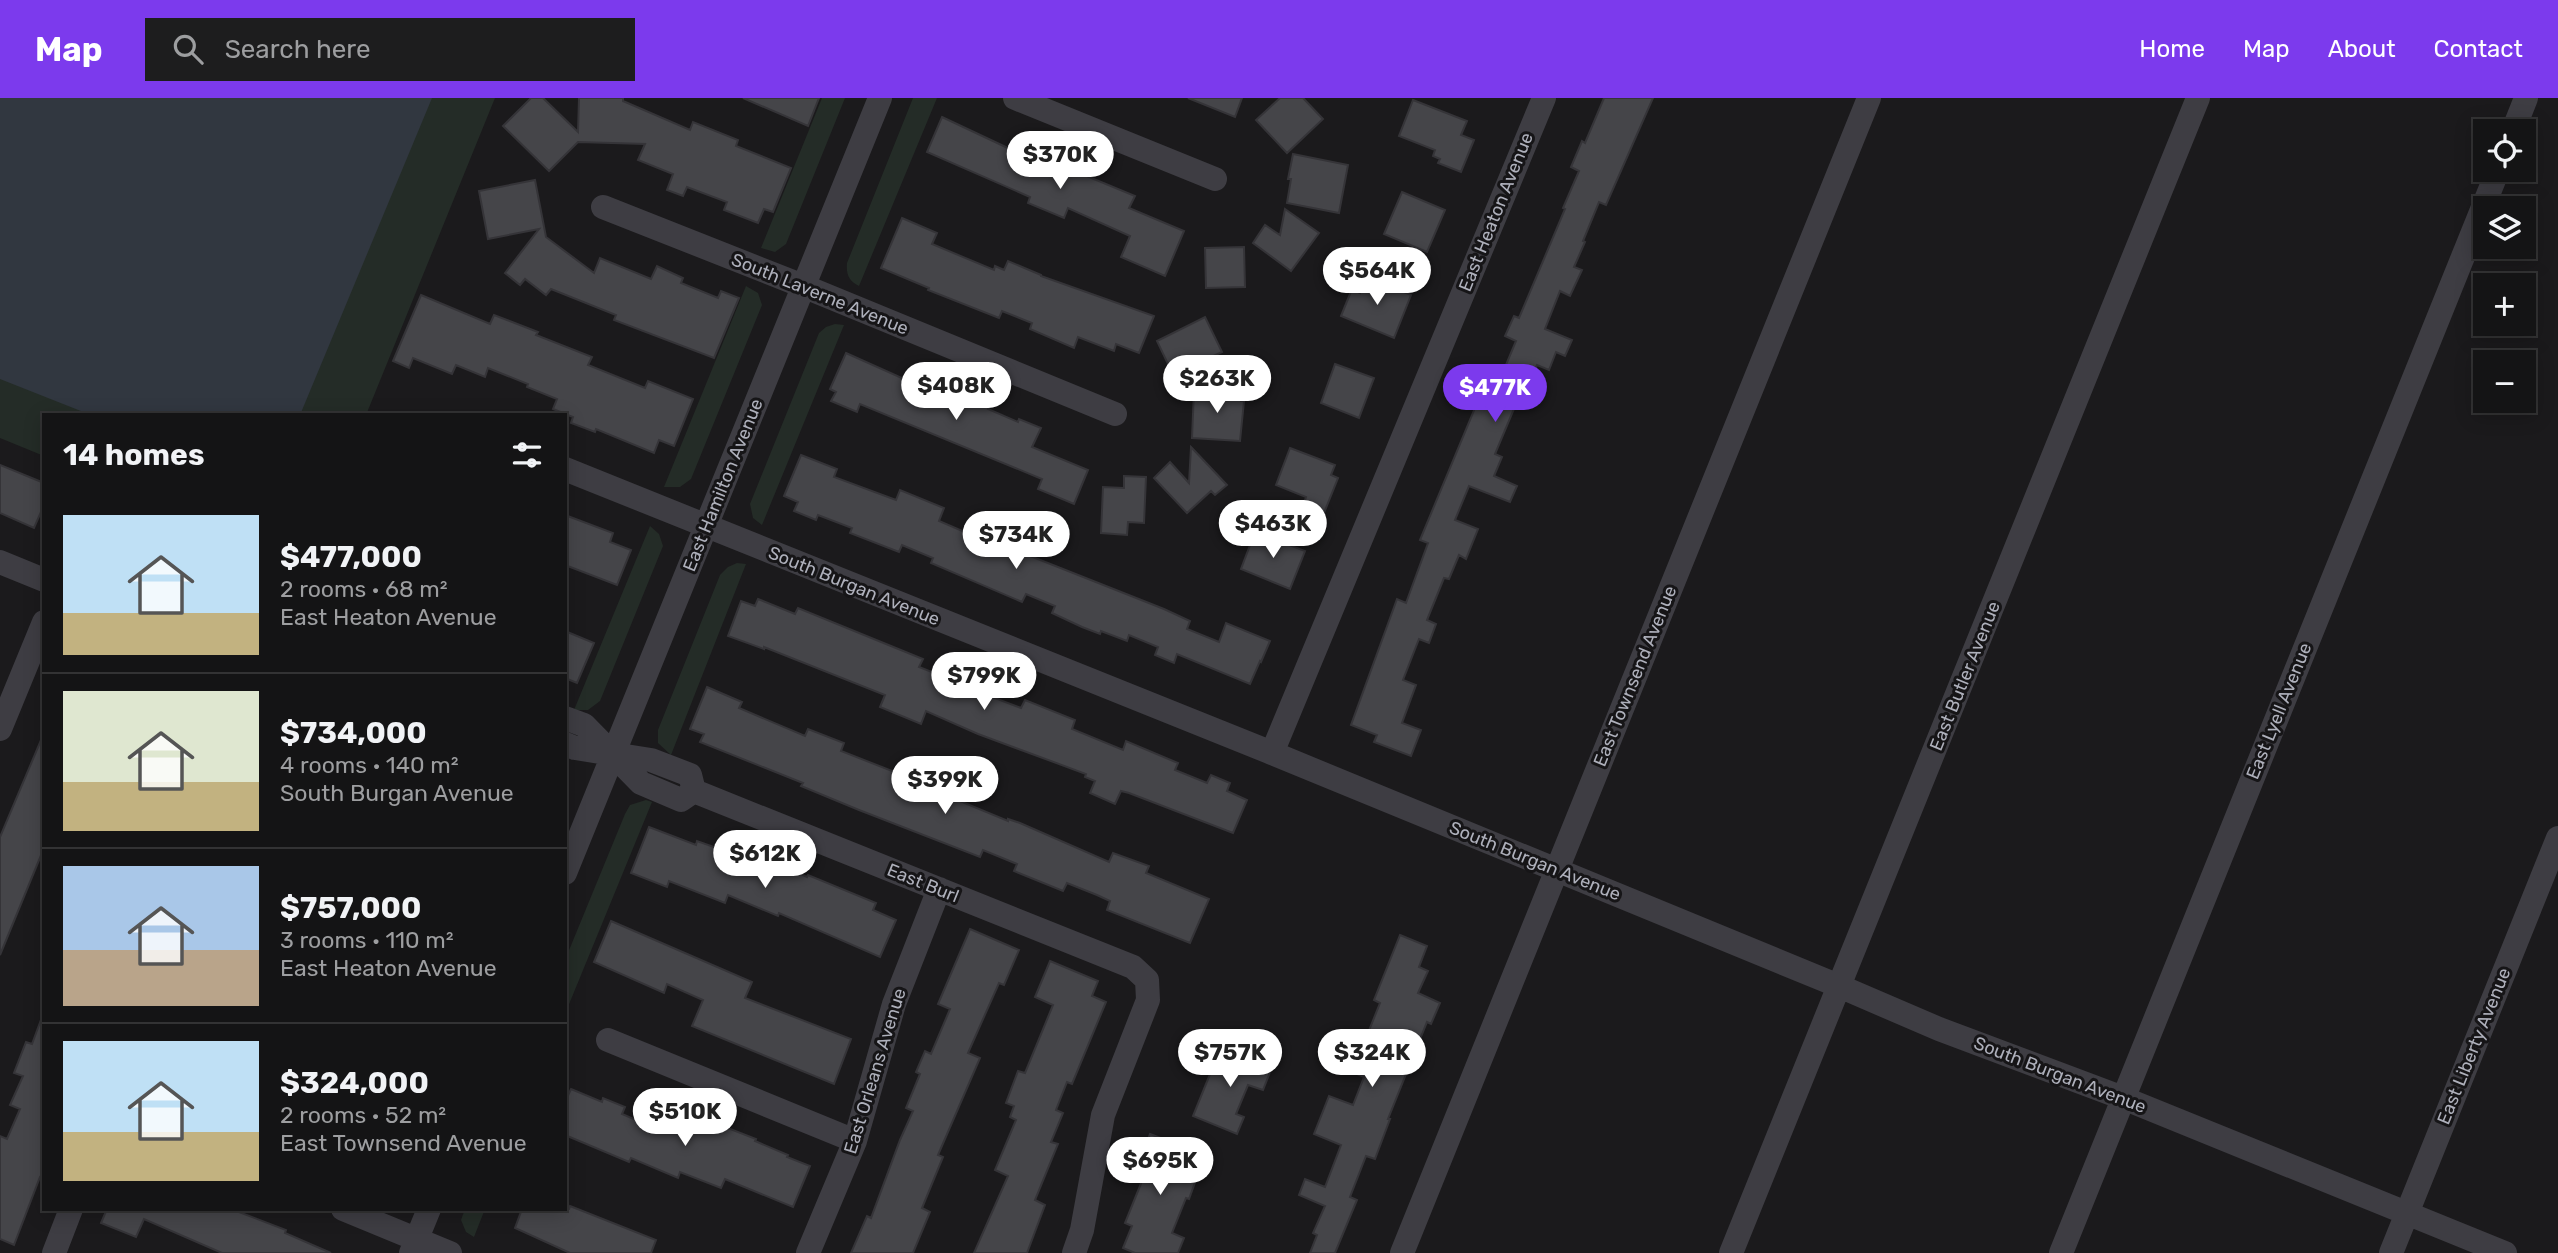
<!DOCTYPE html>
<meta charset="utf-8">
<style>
body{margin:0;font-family:Rubik,sans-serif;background:#1d1d1e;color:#f1f3f6;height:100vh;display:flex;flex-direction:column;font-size:26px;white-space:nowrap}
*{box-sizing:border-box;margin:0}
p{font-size:23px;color:#9d9ea0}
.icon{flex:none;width:38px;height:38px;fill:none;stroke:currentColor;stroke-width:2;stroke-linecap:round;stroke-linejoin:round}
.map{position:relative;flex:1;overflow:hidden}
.side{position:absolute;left:42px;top:315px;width:525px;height:798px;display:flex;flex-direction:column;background:#141415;border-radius:0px;box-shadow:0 4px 18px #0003,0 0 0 2px #333334}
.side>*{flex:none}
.fabs{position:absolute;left:2473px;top:21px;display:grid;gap:14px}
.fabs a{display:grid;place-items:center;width:63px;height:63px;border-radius:0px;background:#141415;box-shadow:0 4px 18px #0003,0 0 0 2px #333334;font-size:35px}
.price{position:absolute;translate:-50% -60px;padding:0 16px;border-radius:24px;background:#fff;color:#222;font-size:23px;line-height:46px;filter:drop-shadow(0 2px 4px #0008)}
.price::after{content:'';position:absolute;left:50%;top:42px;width:21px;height:16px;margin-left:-10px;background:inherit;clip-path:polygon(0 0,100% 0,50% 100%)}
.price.active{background:#7c3aed;color:#fff}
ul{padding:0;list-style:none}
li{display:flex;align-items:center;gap:21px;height:175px;padding:0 21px}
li+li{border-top:2px solid #333334}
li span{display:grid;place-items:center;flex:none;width:196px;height:140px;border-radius:0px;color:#555}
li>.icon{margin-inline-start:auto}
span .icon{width:84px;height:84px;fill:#fffc;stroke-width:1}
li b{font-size:30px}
h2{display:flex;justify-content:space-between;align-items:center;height:84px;padding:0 21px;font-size:30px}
header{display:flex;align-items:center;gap:42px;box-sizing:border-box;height:98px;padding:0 35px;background:#7c3aed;color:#fff}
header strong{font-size:33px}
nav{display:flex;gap:38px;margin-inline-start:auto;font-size:24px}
.search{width:490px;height:63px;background:#1d1d1e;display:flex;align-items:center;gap:18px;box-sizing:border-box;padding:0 24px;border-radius:0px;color:#9d9ea0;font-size:26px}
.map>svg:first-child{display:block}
.green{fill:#242c27}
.water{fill:#313740}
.building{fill:#454549;stroke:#353438;stroke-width:2}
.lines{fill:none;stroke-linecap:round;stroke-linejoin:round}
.minor{stroke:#3e3d43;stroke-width:24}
.labels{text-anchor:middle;stroke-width:6;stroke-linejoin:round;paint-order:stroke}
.street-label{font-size:18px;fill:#aeb0bb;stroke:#161517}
</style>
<header>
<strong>Map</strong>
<div class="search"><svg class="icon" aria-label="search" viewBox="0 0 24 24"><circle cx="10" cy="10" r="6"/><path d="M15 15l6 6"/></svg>Search here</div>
<nav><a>Home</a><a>Map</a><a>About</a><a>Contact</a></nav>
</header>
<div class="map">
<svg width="2558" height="1155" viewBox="0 0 2558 1155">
<rect width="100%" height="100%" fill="#1b1a1c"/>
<path class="green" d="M0 0H495L366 317H44V358L0 340Z
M822 0H845L786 146 775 154 761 150Z
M913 0H937L859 188C849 183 846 177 847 165Z
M746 188 758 195 762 207 691 381 680 389H664Z
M835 226 844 227 762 427 753 420 750 406 819 235 826 229Z
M650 428 659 436 663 448 600 603 588 612H574Z
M737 465 746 466 671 657 658 645V632L720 477 728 469Z
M646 702 652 704 565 916V862L625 716 630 707Z
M465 1111H485L474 1139 466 1134 461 1122Z"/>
<path class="water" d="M0 0H432L300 317H91L0 281Z"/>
<path class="building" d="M531 0H543L578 34 579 0H623V3L690 32 693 24 738 42 736 48 791 70 773 114 764 111 758 125 724 112 727 104 687 89 683 98 667 92 673 76 638 62 645 46 578 44 549 73 503 28Z
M743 0H819L808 28Z
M1188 0H1242L1235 19Z
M1280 0H1303L1323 21 1287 55 1256 22Z
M1604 0H1653L1606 107 1599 104 1583 143 1585 144 1574 169 1582 172 1570 198 1560 193 1545 231 1572 242 1565 258 1556 254 1549 272 1537 267 1525 296 1521 294 1495 356 1502 359 1494 378 1517 388 1510 404 1469 388 1455 422 1478 431 1466 461 1459 457 1449 481 1444 480 1427 522 1436 526 1429 545 1419 541 1403 582 1416 587 1402 625 1421 632 1411 658 1374 644 1377 637 1351 627 1397 501 1406 505 1428 445 1420 442 1477 305 1488 310 1516 243 1505 238 1514 218 1519 220 1565 111 1563 110 1579 73 1571 69 1582 43 1585 45Z
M1413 2 1467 23 1461 37 1474 42 1461 74 1438 65 1440 61 1433 58 1435 52 1399 38Z
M942 19 1010 51 1013 42 1033 51 1031 55 1135 98 1129 110 1184 133 1165 178 1121 159 1130 138 1068 110 1064 120 1028 105 1030 99 927 54Z
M1293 56 1348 67 1339 115 1287 105 1291 81H1288Z
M535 82 546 139 594 175 600 160 651 181 657 168 683 180 681 185 718 200 721 193 739 200 714 260 614 222 616 217 551 191 546 197 525 181 520 187 505 175 539 131 488 141 479 93Z
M1402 94 1445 112 1427 154 1384 136Z
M1285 111 1319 135 1291 173 1253 145 1265 127 1280 137Z
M902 120 937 135 932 146 994 172 995 168 1004 172 1008 163 1041 177V178L1154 218 1139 255 1116 246 1114 253 1078 239 1074 250 1030 231 1032 225 1002 213 999 220 928 192 929 190 881 170Z
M1244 149 1245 189 1206 190 1205 150Z
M1367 178 1411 197 1394 240 1341 218 1352 191 1360 195Z
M421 197 490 226 494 217 538 234 536 237 592 259 588 267 645 290 648 283 693 301 674 348 659 342 654 355 596 331 595 334 571 325 573 319 553 311 557 301 527 289 528 286 488 270 485 279 456 267 452 276 413 260 409 270 393 263Z
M1205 219 1222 254 1192 268 1197 278 1178 287 1157 243Z
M846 255 915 286 918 278 990 307 988 311 1018 324 1019 321 1041 330 1032 349 1088 372 1074 406 1038 391 1042 381 860 306 857 314 831 303 836 294 830 291Z
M1335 266 1374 280 1359 320 1321 305Z
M1194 292 1242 295 1241 303H1244L1240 343 1192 340Z
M1191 349 1227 387 1215 397 1211 393 1187 415 1154 380 1170 364 1189 385Z
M1290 350 1335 367 1331 377 1338 380 1324 415 1303 408 1306 399 1276 387Z
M801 357 837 371 834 379 896 402 900 392 944 410 939 423 1004 451 1005 448 1164 511 1190 523 1187 531 1219 544 1226 525 1270 543 1261 564 1260 563 1250 586 1177 556 1174 565 1155 557 1158 549 1129 537 1127 543 1101 533 1100 536 1082 529 1052 515 1055 508 1026 496 1022 504 931 465 933 460 902 447 899 454 850 435 852 430 818 417 816 422 794 413 798 404 784 398Z
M0 367 44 385V407L34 430 0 415Z
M1124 378 1146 379 1144 425 1128 424 1127 437 1101 435 1103 389 1124 390Z
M565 417 613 435 610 444 631 452 617 487 565 467Z
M1255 434 1305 453 1290 491 1241 471Z
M758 501 795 516 798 510 891 548 923 561 919 569 947 580 950 573 994 594 992 599 1021 610 1025 602 1075 622 1072 631 1123 652 1126 643 1178 665 1175 672 1207 685 1211 677 1230 685 1227 693 1247 702 1233 735 1129 695 1121 693 1115 706 1090 695 1095 683 1085 679 1086 676 978 636 926 613 921 626 880 609 885 597 764 549V551L728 538 741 503 755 508Z
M565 533 594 545 577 585 565 580Z
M707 589 742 604 739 610 805 638 808 631 844 645 841 653 951 696 950 699 1008 723V721L1020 725 1109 764 1113 755 1149 768 1146 775 1209 801 1190 845 1107 812 1110 803 1097 797 1067 785 1063 793 1014 773 1017 766 983 752 980 759 859 712 801 688 803 685 700 644 704 636 690 631Z
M44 635V750L0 857V739Z
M649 729 696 747 697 743 720 751 717 760 746 771 751 759 774 768 775 765 807 779 808 777 876 805 873 812 896 822 880 859 779 815 778 818 728 797 725 805 669 783 667 789 631 775Z
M611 823 752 884 745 900 851 941 834 986 692 928 703 902 667 886 664 895 594 864Z
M970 831 1019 852 1004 887 999 885 968 955 980 960 938 1057 943 1059 922 1110 930 1114 913 1155H851L867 1118 871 1120 900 1042 913 1013 906 1010 920 976 916 974 925 953 931 956 950 911 938 906Z
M1400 837 1427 848 1419 869 1428 873 1418 895 1440 905 1431 926 1427 924 1388 1021H1390L1375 1061 1366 1058 1350 1099 1357 1102 1335 1155H1310L1317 1137 1313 1135 1325 1108 1299 1097 1305 1081 1325 1089 1341 1047 1314 1036 1329 998 1353 1007 1364 979 1357 976 1369 947 1364 945 1380 905 1374 902Z
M1050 863 1098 883 1092 898 1106 904 1072 986 1067 984 1056 1012 1063 1015 1051 1044 1058 1046 1035 1102 1045 1107 1027 1155H974L1008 1078 995 1072 1016 1022 1010 1019 1014 1008 1006 1005 1018 973 1025 975 1053 907 1035 899Z
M42 919 44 1080 40 1079 14 1147 0 1141V1038L7 1041 20 1011 10 1007 23 978 14 975 26 944 32 946Z
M1221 949 1272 969 1263 992 1248 987 1236 1016 1244 1019 1237 1036 1193 1018Z
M571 991 602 1004 603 1000 625 1009 622 1016 657 1031 666 1012 708 1030 710 1023 756 1041 755 1043 788 1057 787 1059 810 1068 793 1109 725 1081 721 1090 680 1074 678 1080 631 1060 629 1064 565 1037V1004Z
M1150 1036 1195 1053 1187 1072 1198 1076 1189 1101 1186 1100 1172 1135 1184 1140 1178 1155H1135L1123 1150 1132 1128 1125 1125 1142 1083 1133 1080Z
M570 1108 656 1142 651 1155H570L515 1130 522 1111H569Z
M107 1111H231L286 1132 285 1135 331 1155H222L144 1121 136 1139 101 1125Z"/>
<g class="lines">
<path class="minor" d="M1015 0 1215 81
M2513 33 2526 0
M603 109 803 188 1115 316
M565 371 1272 655 1839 888 1939 931 2123 1000 2505 1155
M0 464 44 482
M565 620 584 627 641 685 681 702 694 693
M0 631 44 524
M565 646 575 650 651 662 690 677 694 693
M1272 655 1544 0
M694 693 1133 869 1147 882 1148 902 1103 1017 1082 1132 1074 1155
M565 775 880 0
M608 942 855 1043
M343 1111 450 1155
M54 1155 71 1111
M411 1155 429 1111
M808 1155 855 1043 894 906 939 791
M1402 1155 1869 0
M1731 1155 2198 0
M2061 1155 2498 72
M2391 1155 2558 740"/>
</g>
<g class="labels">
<g class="street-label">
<text transform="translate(1496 114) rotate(-68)" y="6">East Heaton Avenue</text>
<text transform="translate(820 196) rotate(22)" y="6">South Laverne Avenue</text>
<text transform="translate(723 387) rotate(-68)" y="6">East Hamilton Avenue</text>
<text transform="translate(854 488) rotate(22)" y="6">South Burgan Avenue</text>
<text transform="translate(1635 578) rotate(-68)" y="6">East Townsend Avenue</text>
<text transform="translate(1965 578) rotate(-68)" y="6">East Butler Avenue</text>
<text transform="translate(2279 613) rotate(-68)" y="6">East Lyell Avenue</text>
<text transform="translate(1535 763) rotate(22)" y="6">South Burgan Avenue</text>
<text transform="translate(923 785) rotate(22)" y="6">East Burl</text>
<text transform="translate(2474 948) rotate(-68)" y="6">East Liberty Avenue</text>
<text transform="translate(875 973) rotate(-73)" y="6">East Orleans Avenue</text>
<text transform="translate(2060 977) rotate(21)" y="6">South Burgan Avenue</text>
</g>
</g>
</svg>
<div class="fabs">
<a><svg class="icon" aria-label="locate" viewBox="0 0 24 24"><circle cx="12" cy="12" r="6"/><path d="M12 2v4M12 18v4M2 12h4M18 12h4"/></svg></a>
<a><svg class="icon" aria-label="layers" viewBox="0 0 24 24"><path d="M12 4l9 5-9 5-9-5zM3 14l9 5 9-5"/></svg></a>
<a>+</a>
<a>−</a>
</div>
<b class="price" style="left:1060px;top:93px">$370K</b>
<b class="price" style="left:1377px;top:209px">$564K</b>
<b class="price" style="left:1217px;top:317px">$263K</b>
<b class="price" style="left:956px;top:324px">$408K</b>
<b class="price active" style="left:1495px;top:326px">$477K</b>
<b class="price" style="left:1273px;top:462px">$463K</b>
<b class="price" style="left:1016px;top:473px">$734K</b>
<b class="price" style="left:984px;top:614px">$799K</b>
<b class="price" style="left:945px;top:718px">$399K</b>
<b class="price" style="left:765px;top:792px">$612K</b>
<b class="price" style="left:1230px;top:991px">$757K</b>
<b class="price" style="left:1372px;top:991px">$324K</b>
<b class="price" style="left:685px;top:1050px">$510K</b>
<b class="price" style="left:1160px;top:1099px">$695K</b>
<section class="side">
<h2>14 homes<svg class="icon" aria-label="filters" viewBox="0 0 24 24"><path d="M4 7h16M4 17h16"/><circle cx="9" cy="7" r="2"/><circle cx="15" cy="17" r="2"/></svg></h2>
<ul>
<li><span style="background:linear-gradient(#bfe0f5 70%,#c2b280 0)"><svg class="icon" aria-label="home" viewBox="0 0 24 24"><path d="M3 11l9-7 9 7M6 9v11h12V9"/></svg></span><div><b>$477,000</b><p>2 rooms · 68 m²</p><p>East Heaton Avenue</p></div></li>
<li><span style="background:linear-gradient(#dfe7d0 65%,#c2b280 0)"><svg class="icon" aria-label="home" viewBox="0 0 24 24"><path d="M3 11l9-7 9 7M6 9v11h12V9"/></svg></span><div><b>$734,000</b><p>4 rooms · 140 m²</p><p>South Burgan Avenue</p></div></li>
<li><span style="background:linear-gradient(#a9c7e8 60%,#b9a48a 0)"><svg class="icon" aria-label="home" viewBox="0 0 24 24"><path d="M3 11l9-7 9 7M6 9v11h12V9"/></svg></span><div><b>$757,000</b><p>3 rooms · 110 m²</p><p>East Heaton Avenue</p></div></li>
<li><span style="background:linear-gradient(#bfe0f5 65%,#c2b280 0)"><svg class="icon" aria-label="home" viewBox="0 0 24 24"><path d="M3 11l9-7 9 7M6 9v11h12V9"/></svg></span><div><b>$324,000</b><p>2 rooms · 52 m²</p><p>East Townsend Avenue</p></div></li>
</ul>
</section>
</div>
